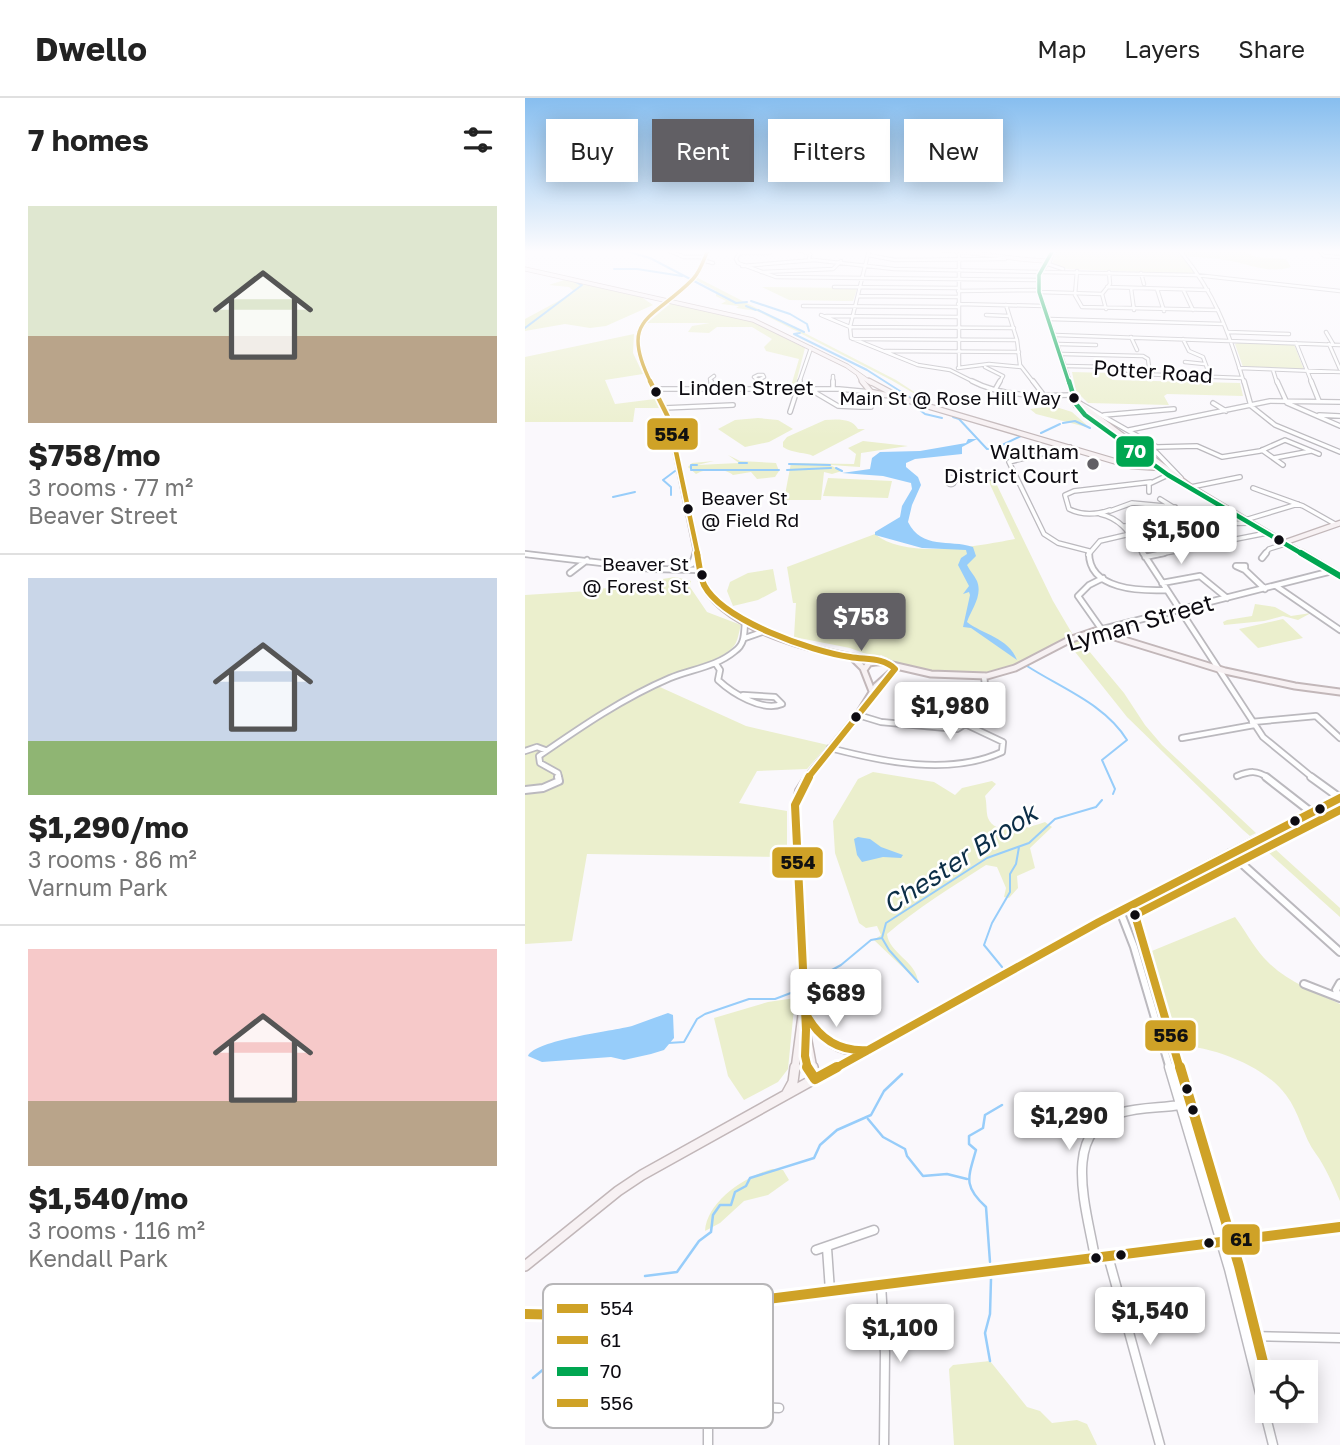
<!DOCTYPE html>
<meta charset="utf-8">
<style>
body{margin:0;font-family:"Golos Text",sans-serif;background:#f6f6f6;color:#222;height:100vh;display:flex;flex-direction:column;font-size:26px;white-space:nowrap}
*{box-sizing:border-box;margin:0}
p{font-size:23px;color:#767676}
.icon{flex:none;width:38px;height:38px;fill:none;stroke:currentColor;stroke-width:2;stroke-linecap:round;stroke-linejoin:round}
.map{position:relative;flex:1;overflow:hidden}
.details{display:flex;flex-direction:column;background:#fff;width:525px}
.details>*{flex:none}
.hud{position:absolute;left:21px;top:21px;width:665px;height:63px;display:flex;gap:14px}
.tools{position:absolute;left:730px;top:1262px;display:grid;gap:14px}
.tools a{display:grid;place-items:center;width:63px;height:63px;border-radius:0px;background:#fff;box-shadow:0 4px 18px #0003;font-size:35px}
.price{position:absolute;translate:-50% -60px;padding:0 16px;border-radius:7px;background:#fff;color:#222;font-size:23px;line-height:46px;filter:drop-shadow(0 2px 4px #0008)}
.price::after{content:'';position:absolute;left:50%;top:42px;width:21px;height:16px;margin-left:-10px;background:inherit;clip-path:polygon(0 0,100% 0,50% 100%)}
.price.active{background:#615f64;color:#fff}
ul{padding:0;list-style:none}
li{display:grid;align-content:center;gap:14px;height:371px;padding:0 28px}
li+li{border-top:2px solid #e0e0e0}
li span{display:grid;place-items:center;height:217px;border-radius:0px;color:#555}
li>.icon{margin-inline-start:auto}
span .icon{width:126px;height:126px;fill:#fffc;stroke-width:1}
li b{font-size:30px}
h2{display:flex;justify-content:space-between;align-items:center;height:84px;padding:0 28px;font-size:30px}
.tag{padding:0 24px;border-radius:0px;background:#fff;box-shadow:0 4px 18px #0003;font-size:24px;line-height:63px}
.tag.active{background:#615f64;color:#fff}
header{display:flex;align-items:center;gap:42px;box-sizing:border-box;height:98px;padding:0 35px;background:#fff;border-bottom:2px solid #e0e0e0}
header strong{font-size:33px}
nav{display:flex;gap:38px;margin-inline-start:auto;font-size:24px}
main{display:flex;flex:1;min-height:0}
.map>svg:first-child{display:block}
.green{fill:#ebefcd}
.water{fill:#97cdfa}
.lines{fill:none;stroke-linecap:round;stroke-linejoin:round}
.stream-far1{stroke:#97cdfa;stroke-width:2}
.stream{stroke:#97cdfa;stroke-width:2.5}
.minor-far4-casing{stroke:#bbb9be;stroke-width:4.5}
.minor-far3-casing{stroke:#bbb9be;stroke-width:6}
.minor-far2-casing{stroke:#bbb9be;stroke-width:8}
.minor-far1-casing{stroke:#bbb9be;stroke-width:10}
.minor-casing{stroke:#bbb9be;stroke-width:11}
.major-far4-casing{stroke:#c2b7b9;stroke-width:5}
.major-far3-casing{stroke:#c2b7b9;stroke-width:7}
.major-far2-casing{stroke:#c2b7b9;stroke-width:9}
.major-far1-casing{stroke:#c2b7b9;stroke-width:10}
.major-casing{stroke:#c2b7b9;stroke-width:12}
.minor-far4{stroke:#fefeff;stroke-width:2.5}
.minor-far3{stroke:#fefeff;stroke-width:3.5}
.minor-far2{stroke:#fefeff;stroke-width:4.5}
.minor-far1{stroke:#fefeff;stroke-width:6}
.minor{stroke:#fefeff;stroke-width:8}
.major-far4{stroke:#f7f1f3;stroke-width:3.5}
.major-far3{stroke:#f7f1f3;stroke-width:4.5}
.major-far2{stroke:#f7f1f3;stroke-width:5}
.major-far1{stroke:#f7f1f3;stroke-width:7}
.major{stroke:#f7f1f3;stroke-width:9}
.bus-1-far4-casing{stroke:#fff;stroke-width:6}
.bus-1-far3-casing{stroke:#fff;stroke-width:8}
.bus-1-far2-casing{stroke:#fff;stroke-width:10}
.bus-1-far1-casing{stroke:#fff;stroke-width:13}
.bus-1-casing{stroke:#fff;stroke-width:16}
.bus-2-casing{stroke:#fff;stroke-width:16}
.bus-3-far2-casing{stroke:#fff;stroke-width:6}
.bus-3-far1-casing{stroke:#fff;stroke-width:8}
.bus-3-casing{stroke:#fff;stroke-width:10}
.bus-4-far1-casing{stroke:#fff;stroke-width:13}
.bus-4-casing{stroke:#fff;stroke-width:16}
.bus-1-far4{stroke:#cfa227;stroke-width:3.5}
.bus-1-far3{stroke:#cfa227;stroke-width:4.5}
.bus-1-far2{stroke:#cfa227;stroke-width:6}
.bus-1-far1{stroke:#cfa227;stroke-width:8}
.bus-1{stroke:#cfa227;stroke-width:10}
.bus-2{stroke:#cfa227;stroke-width:10}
.bus-3-far2{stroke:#00a651;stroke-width:3.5}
.bus-3-far1{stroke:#00a651;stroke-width:4.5}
.bus-3{stroke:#00a651;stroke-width:6}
.bus-4-far1{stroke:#cfa227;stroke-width:8}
.bus-4{stroke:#cfa227;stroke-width:10}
.bus-dot{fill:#0e0c12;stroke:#fff;stroke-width:2.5}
.poi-dot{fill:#615f64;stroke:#fff;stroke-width:2.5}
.labels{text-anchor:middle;stroke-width:5;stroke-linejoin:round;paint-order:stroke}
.far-bus-label{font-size:19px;fill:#0e0c12;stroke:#fff;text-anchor:end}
.far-street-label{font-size:21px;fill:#0e0c12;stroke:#fff}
.far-poi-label{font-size:21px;fill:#0e0c12;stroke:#fff;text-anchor:end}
.street-label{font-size:24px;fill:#0e0c12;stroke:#fff}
.water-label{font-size:26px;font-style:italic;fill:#0c2e47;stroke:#fff}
.key{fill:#fff;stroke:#b7b6b8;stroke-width:2}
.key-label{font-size:19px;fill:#0e0c12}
.line-badge{stroke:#fff;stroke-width:2.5}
.badge-label{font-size:19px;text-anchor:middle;font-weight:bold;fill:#fff}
.pale-badge-label{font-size:19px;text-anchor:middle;font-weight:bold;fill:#111}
</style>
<header>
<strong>Dwello</strong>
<nav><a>Map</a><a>Layers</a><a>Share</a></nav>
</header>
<main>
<section class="details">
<h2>7 homes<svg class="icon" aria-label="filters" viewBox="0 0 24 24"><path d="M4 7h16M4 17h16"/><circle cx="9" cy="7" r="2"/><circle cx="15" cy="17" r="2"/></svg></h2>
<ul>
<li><span style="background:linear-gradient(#dfe7d0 60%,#b9a48a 0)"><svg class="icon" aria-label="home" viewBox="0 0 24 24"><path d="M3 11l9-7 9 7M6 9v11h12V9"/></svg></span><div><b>$758/mo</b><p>3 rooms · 77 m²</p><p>Beaver Street</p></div></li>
<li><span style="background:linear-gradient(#c9d6e8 75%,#8fb573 0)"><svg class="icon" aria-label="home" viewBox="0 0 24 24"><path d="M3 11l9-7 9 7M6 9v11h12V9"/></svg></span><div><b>$1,290/mo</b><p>3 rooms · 86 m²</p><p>Varnum Park</p></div></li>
<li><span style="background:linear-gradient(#f6c9c9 70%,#b9a48a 0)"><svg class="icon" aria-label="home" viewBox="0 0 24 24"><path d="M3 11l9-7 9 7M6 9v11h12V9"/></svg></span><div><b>$1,540/mo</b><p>3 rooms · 116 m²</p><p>Kendall Park</p></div></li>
</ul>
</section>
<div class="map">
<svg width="815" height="1347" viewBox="0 0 815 1347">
<rect width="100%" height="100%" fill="#faf8fc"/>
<path class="green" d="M532 152H651L671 176 542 171 527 166Z
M657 152H718L730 159 761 161 766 169C746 175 731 169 711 164 695 160 677 160 661 158Z
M171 179 371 282 409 307 366 282 232 213 211 210 214 208 196 206 201 203 191 198V193L169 181Z
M39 182 115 198 128 207 81 228 65 230 40 226 0 233V221L50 194 44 189 24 187Z
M237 189 330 190 332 191 328 203H321L264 202Z
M146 205 224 222 280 250 270 289H253L266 288 274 261 241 253 239 249 247 241 227 229H192L184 235 163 234 167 228 185 225H122Z
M109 236 108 255 118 276 80 282 90 306 130 301 134 310H110L108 324H0V259Z
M716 244 769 246 779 272 718 269 710 246Z
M547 274 586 275 587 282 715 285 718 298 642 296 639 298 644 307 563 305 551 293Z
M528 308 547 314 565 330 511 316 505 311Z
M233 320 253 322 268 331 244 344 220 349 193 331 210 322Z
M300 322C312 321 327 320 333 331H340L288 358C282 354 268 356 258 349V344L262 339Z
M338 343 383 348 336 355 335 369 305 367 317 373 307 376 299 374 296 402H259L266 365 329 366 331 356 323 350Z
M203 357 215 363 251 365 254 373 250 379 232 381 226 374 208 377C198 369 181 370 171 376L163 369 167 365 189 363 172 367 214 365Z
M303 380 367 383 363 400 298 398Z
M469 381 528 503 548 537C528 546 509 558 489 567 451 585 392 577 356 557L352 560 325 550 269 539 271 505H268L262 469 350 436C381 462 453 448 490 441L463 382Z
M248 471 252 492 233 502 208 508 202 493 205 484 223 475Z
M150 479 166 483 165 489 182 514 216 527C214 533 213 543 209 548 196 565 145 575 126 585L221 628 303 647 282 671 232 673 214 705 262 713V759L62 756 47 843 0 846V497L63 493Z
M730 506 750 509 766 518 786 515 773 522 758 518 739 523 699 527 698 524 702 522 727 518Z
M758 521 778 540 733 550 714 531Z
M554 541 599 595 620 627 637 647 731 735 725 738 718 732 602 619 543 545Z
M348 674 409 684 430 697 437 690 467 683 471 686 460 698C462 704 461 715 463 720 471 740 506 729 520 724L527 729 505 750 510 770 492 778 493 790 484 800 479 799 481 790 472 769 461 767C428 788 391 811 362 836 364 855 392 864 393 884L349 842 356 837 352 828 341 830 334 825 310 755 308 723 333 681Z
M741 743 815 810V819L734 746Z
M710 819C720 832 728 848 739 860 760 883 788 893 815 906V1103C808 1087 800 1068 791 1056 778 1039 775 1015 761 997 738 966 682 946 644 947L617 857Z
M270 900 263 971 253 984 219 1002 203 978 189 920 243 904Z
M247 1071 258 1072 264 1082 243 1097 219 1103 195 1125 180 1133C182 1103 221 1078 247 1071Z
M465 1263 502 1309 515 1313 527 1325 552 1322 562 1326 572 1347H429L424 1271 428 1267Z"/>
<path class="water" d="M443 341H452L437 349V356L390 361 381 365V369L393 379 396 387 387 407 383 424C397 452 424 441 448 449L451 458 442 467C445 473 449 477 452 483 458 498 446 512 442 524 457 536 484 540 492 562L446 530 438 529 445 497 444 494 438 496 444 488 433 467 436 460 442 456 441 452 397 450 350 437V434L375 419 377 408 387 391 386 385 358 378 317 375 345 371 347 360 355 354 395 353 441 345Z
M333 739 345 741 356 749 378 757 376 760 358 759 337 764 332 757 329 741Z
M143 915 148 917 149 940 139 952 126 956 99 962 86 959 17 964 3 958C10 942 88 933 107 928 119 924 131 919 143 915Z"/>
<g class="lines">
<path class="stream-far1" d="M97 152 125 160 211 205 222 204
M89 171H112L157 178
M226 203 265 216 282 226 284 233
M221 208 231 212
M233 212 279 234
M0 230 57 187 49 183
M275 235 269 236 342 272 389 302
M387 306 400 316 417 320
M428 319 434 321 462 351 471 350 498 337
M538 325 550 323 565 330
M516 335 535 326
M214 365H222
M264 366 305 367
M311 370 317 373
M166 371V367H172
M166 372H254
M262 372 306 370
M146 397V389L138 382 150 373
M88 399 110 394
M502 568C536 590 580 606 602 642L577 662 590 691 588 696
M357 840 364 852 393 884
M477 869 459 847 467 825 485 794V776L491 766 494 749
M287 883 316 867 346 842 357 840 361 825 462 760 504 745 530 721 571 709 577 702
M143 945 159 944 172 921 180 916 224 901H250L271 893"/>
<path class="stream" d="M343 1021 358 1039 380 1051 382 1058 398 1078 422 1076 442 1081
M465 1164 461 1109C438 1088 443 1080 451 1052L444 1046V1038L458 1030 460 1017 477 1007
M120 1178 152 1174 174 1143 186 1134 188 1117 195 1107H206L210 1094 221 1088 225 1080 289 1060 295 1047 312 1032 346 1017 359 993 377 976
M465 1263 460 1235 465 1216 466 1181
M8 1280 38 1255 60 1228"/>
<g class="minor-far4-casing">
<path id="minor-far4" d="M142 152 159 159H178
M216 152 211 161 213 165 251 179 514 182
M274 152 285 156 284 162
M344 152 325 229 326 240 393 267 425 272 451 285
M434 152V270
M654 152C689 193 704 234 719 285
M794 152 799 158 815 159
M215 155H245
M343 157 370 162 480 161
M177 162 188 165
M523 166 538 171
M217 168 289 162 369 171 671 177 815 193
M552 173 550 197 557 209 693 212
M236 174 308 171 316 163
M616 175 619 186
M309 189 433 190
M582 189 683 192
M606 190 609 212
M632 191 639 213
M658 191 668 212
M433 193 513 192
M514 194 577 196
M333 198 433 199
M433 206 519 208
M481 207 492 242 495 267 509 285
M278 208 432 209
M581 211 577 196 585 186 584 174
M296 217 325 229 489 230
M461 217 484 218
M301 218 434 219
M524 221 699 226
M703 234 764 236
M801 234 808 246
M530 237 815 247
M606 239 612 252
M328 241 492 242
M658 241 664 253 678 259 685 278
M771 245 787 285
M533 246 571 247
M804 246 815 271
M360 253 494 254
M537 256 618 258 623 261 625 277
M660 264 679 266
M540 268 590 269 614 276 717 280
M460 269 478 278 474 285
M433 270 464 266 496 269
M714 270 815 274
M748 272 752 285
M233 277H238L239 279 233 282 229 279Z
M308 278V285
M186 285 185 281 189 278
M274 285 286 250"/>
</g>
<g class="minor-far3-casing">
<path id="minor-far3" d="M186 283 187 290
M308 283V291
M447 283C477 299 515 298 548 297
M508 283 520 299
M719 283 726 308 750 327 815 354
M752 283 762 305 815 328
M786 283 794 303
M471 290 475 283
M129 291H314L346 294
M290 291 291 295 313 308 336 309
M551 303 632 349 672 348 697 359 735 353 760 342 794 356
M688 305 701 313
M342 308 346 309H336Z
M139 310 208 307
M265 314 275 283
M579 317 649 311
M794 317 815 318
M604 332 745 303 815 304
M545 349 484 364 519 436 533 445 564 453
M737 352 758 367
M631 354 656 380
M749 360 786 353
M422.5 383a3.5 3.5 0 1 1 7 0a3.5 3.5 0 1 1-7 0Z
M431 382 490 378
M666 389 715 379
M728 390 778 408 810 426
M624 394V386L643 377 638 370
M635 401 656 414 665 426
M585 412C571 417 558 418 544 411L540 397 549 393 626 384
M585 413 607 405 650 409
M575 416C598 421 606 438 619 457
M720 422 773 406
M598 428 724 425
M0 456 8 457
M563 457 575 443 605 436
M630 457 742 435
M739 457 744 451 760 446"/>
</g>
<g class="minor-far2-casing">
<path id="minor-far2" d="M564 455C564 492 615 493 642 492
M618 455 738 639 788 680
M0 456 128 471 174 472
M620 459 639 455
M737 460 741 455
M711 468H720V472Z
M156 471 167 466 170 457
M720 472 740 491
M45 475 62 462
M637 485 675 478 702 500
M751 488 815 532
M577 532 553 498 564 487 578 480
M570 533 807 473
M220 540 240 533
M191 566 195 572 193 582C207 595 237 614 257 606L250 599 218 597
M333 617 356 624 432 631 440 626 461 596 459 578
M727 624 791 618 815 640
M657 640 729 627
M305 650C358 664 425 678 477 654L478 644 440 626
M0 653 12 649 20 652
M712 678C725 673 732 672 743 680
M34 680 33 675 15 665 14 658C56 629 98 600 145 580 167 571 191 569 210 553 220 546 219 536 220 524"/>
</g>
<g class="minor-far1-casing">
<path id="minor-far1" d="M741 679 786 714
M786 679 815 700
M0 692 18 690 34 683 33 679
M705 755 815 854
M595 813 609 849 645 971
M779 886 815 900
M813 897 811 892 815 885"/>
</g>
<g class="minor-casing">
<path id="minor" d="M644 969 704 1171 748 1347
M302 1150 305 1193
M291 1152 349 1132
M583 1158 635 1347
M570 1160C563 1115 534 1033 595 1015 614 1009 636 1010 655 1007
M356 1186 360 1255 359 1347
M169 1210 183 1282V1347
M721 1238 815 1240
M184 1307 254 1310
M91 1312 138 1316 184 1308"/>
</g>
<g class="major-far4-casing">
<path id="major-far4" d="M416 152C453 154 487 162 524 163
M523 164 514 177V194L545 285
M524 165 528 152
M0 171 228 222 322 268 346 285
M333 276 338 285
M126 285C93 219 128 222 168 181 175 174 179 161 183 152"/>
</g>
<g class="major-far3-casing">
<path id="major-far3" d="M125 283 144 321 172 457
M337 283 346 294
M344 283 378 301
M544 283 551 307
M346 294 361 297
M375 300 606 368 637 370
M551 303 666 389 780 457
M758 445 815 425"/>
</g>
<g class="major-far2-casing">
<path id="major-far2" d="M171 455C173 464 174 474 177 482 197 534 307 558 356 563
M777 455 815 478
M329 561 338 570 347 593
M367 567 406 576 462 578 490 570 544 542 570 533 700 573 770 588 815 594
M282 680 333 617 351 588 370 571C363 562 355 563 344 565L339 572"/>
</g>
<g class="major-far1-casing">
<path id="major-far1" d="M282 919C294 940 312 954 337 954
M282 938 288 971
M270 971 277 917
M282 971 279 958 281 932 270 712 274 693 283 679
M308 971C475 877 643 784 815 700"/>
</g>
<g class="major-casing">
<path id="major" d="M281 969 290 981
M288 969 290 981
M262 995 268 984 270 969
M0 1168 93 1093 117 1077 311 969
M0 1216 90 1218 131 1215 815 1129"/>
</g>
<use href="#minor-far4" class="minor-far4"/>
<use href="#minor-far3" class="minor-far3"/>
<use href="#minor-far2" class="minor-far2"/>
<use href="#minor-far1" class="minor-far1"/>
<use href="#minor" class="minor"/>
<use href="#major-far4" class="major-far4"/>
<use href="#major-far3" class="major-far3"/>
<use href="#major-far2" class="major-far2"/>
<use href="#major-far1" class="major-far1"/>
<use href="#major" class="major"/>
<g class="bus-1-far4-casing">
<path id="bus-1-far4" d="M126 285C93 219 128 222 168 181 175 174 179 161 183 152"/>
</g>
<g class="bus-1-far3-casing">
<path id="bus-1-far3" d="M125 283 144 321 173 457"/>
</g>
<g class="bus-1-far2-casing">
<path id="bus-1-far2" d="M172 455C174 465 175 478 179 487 198 523 286 553 325 559 341 562 358 559 370 571L283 680"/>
</g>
<g class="bus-1-far1-casing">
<path id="bus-1-far1" d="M280 914C293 940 313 954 343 952
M283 971 280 958 281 932 270 707 284 679
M309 971 574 824 815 700"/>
</g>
<g class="bus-1-casing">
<path id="bus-1" d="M282 969 290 981 312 969"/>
</g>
<g class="bus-2-casing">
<path id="bus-2" d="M0 1216 90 1218 131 1215 815 1129"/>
</g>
<g class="bus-3-far2-casing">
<path id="bus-3-far2" d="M528 152 514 177V194L544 285"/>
</g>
<g class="bus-3-far1-casing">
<path id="bus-3-far1" d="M544 283 551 306 560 317 643 377 779 457"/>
</g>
<g class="bus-3-casing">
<path id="bus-3" d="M776 455 815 478"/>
</g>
<g class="bus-4-far1-casing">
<path id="bus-4-far1" d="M655 971 610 817 815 712"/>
</g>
<g class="bus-4-casing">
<path id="bus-4" d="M655 969 714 1168 742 1280"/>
</g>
<use href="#bus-1-far4" class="bus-1-far4"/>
<use href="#bus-1-far3" class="bus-1-far3"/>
<use href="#bus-1-far2" class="bus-1-far2"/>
<use href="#bus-1-far1" class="bus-1-far1"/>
<use href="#bus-1" class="bus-1"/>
<use href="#bus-2" class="bus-2"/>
<use href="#bus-3-far2" class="bus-3-far2"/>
<use href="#bus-3-far1" class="bus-3-far1"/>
<use href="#bus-3" class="bus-3"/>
<use href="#bus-4-far1" class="bus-4-far1"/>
<use href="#bus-4" class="bus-4"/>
</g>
<linearGradient id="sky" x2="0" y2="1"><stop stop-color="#87beef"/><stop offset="0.45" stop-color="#fdfcfe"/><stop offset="1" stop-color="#fdfcfe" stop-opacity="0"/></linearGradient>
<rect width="815" height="341" fill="url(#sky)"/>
<g class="bus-dot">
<circle cx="131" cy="294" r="6"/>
<circle cx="549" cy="300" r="6"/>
<circle cx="163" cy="411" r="6"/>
<circle cx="754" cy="442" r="6"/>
<circle cx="177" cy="477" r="6"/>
<circle cx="331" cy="619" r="6"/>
<circle cx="795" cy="711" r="6"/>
<circle cx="770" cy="723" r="6"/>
<circle cx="610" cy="817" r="6"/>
<circle cx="662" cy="991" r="6"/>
<circle cx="668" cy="1012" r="6"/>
<circle cx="684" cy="1145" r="6"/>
<circle cx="596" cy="1157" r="6"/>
<circle cx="571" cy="1160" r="6"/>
</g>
<circle class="poi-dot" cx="568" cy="366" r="7"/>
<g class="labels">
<g class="far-bus-label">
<text x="536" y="307">Main St @ Rose Hill Way</text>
<text x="176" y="407" text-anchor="start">Beaver St<tspan x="176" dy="22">@ Field Rd</tspan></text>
<text x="164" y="473">Beaver St<tspan x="164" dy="22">@ Forest St</tspan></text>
</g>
<g class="far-street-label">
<text transform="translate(628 274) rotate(4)" y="7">Potter Road</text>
<text x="221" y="297">Linden Street</text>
</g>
<g class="far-poi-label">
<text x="554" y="361">Waltham<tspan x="554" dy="24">District Court</tspan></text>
</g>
<g class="street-label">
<text transform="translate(615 525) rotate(-16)" y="8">Lyman Street</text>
</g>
<g class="water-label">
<text transform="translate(435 761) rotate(-33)" y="9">Chester Brook</text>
</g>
</g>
<rect x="18" y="1186" width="230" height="144" rx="10" class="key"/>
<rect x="32" y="1206" width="31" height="9" fill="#cfa227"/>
<rect x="32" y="1238" width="31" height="8" fill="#cfa227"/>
<rect x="32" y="1269" width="31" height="9" fill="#00a651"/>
<rect x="32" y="1301" width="31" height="8" fill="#cfa227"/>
<g class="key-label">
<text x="75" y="1217">554</text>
<text x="75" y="1249">61</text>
<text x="75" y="1280">70</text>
<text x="75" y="1312">556</text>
</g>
<g class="line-badge">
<rect x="121" y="319" width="53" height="34" rx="7" fill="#cfa227"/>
<rect x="590" y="337" width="40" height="33" rx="7" fill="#00a651"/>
<rect x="246" y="748" width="53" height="33" rx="7" fill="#cfa227"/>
<rect x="619" y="921" width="53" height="33" rx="7" fill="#cfa227"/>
<rect x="696" y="1125" width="40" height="33" rx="7" fill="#cfa227"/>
</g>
<g class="badge-label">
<text x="610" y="360">70</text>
</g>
<g class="pale-badge-label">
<text x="147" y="343">554</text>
<text x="273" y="771">554</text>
<text x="646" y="944">556</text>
<text x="716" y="1148">61</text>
</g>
</svg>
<div class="tools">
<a><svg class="icon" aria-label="locate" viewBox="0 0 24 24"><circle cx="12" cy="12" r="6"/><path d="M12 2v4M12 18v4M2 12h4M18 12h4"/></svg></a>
</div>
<b class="price" style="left:656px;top:468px">$1,500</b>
<b class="price active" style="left:336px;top:555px">$758</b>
<b class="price" style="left:425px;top:644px">$1,980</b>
<b class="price" style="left:311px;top:931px">$689</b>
<b class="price" style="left:544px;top:1054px">$1,290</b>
<b class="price" style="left:625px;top:1249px">$1,540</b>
<b class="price" style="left:375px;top:1266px">$1,100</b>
<div class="hud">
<a class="tag">Buy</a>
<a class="tag active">Rent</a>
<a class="tag">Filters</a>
<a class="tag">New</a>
</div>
</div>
</main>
